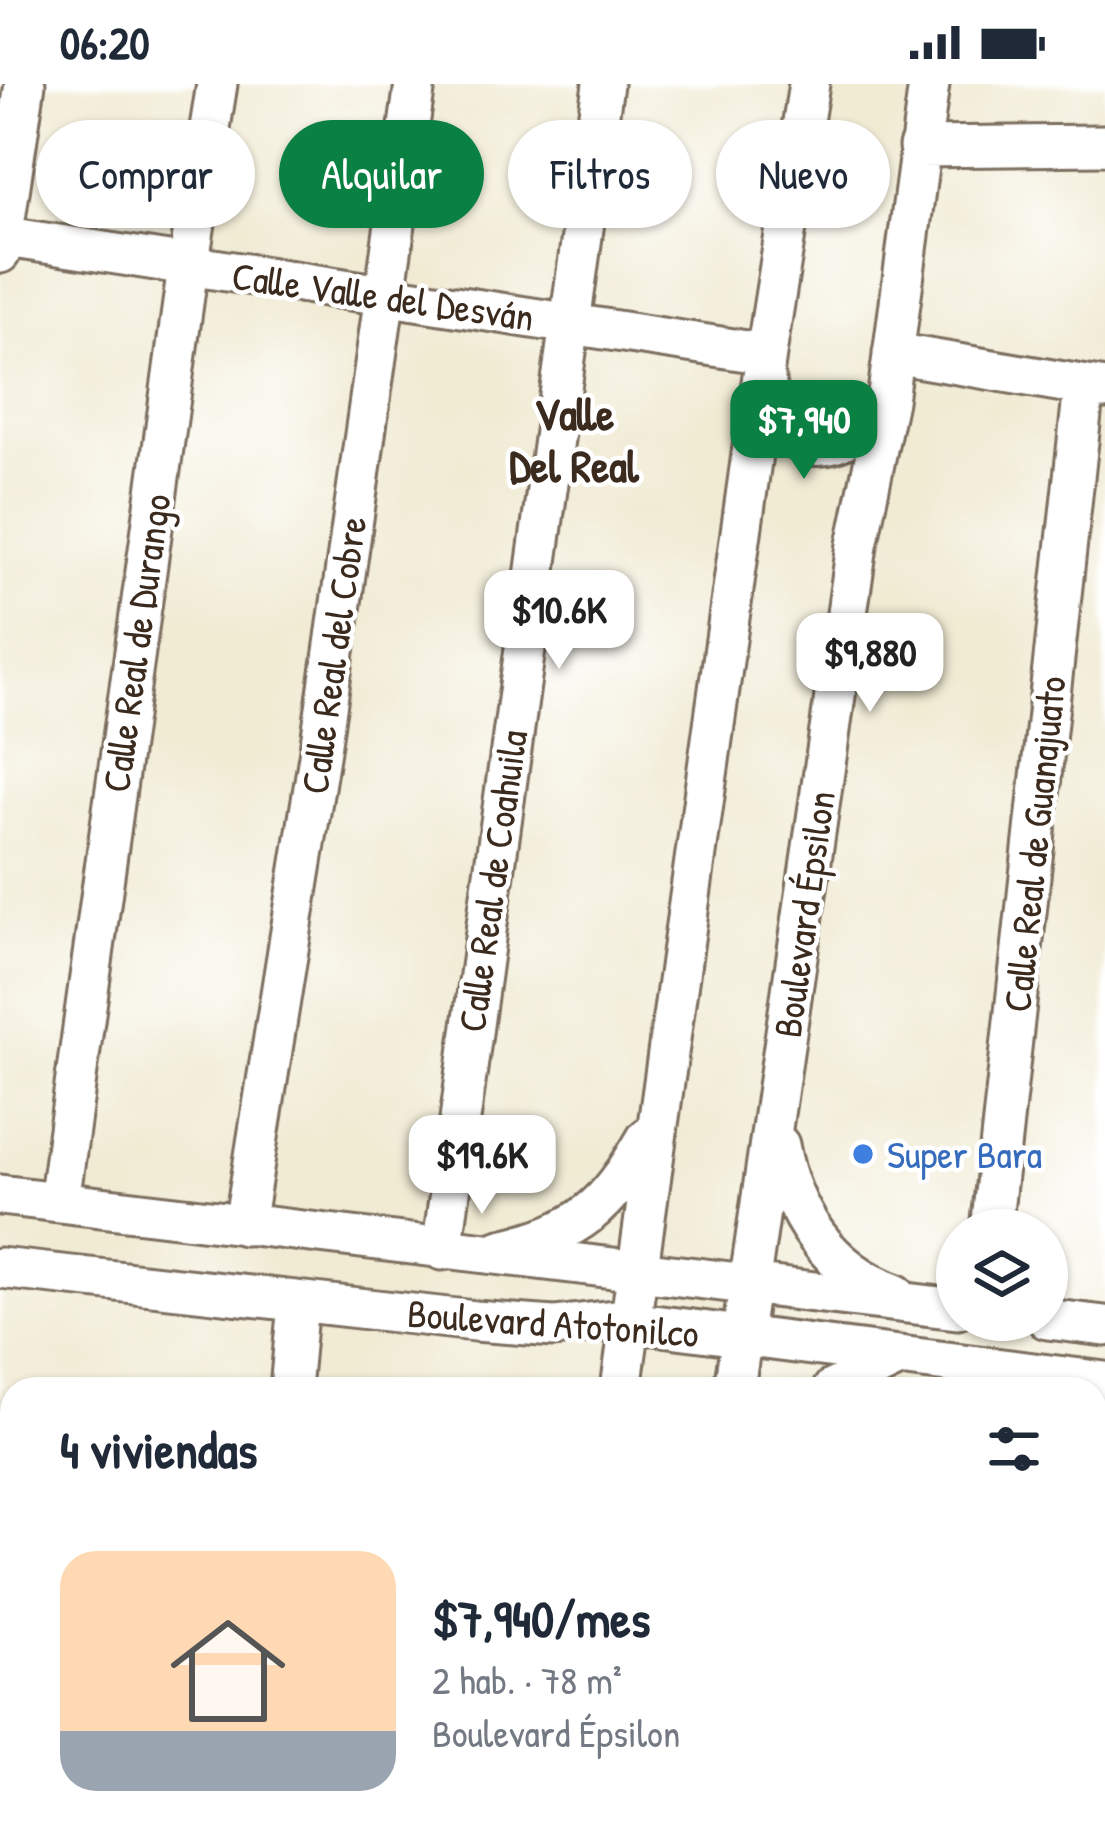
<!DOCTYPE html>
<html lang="es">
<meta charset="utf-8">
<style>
body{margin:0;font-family:"Patrick Hand",sans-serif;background:#f6f6f7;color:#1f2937;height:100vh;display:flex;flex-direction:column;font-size:45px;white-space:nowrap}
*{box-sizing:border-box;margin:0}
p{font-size:39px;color:#747a83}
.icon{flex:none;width:66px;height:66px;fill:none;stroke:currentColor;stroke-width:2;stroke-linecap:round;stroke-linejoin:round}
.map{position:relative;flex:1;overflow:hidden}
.side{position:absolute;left:0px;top:1293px;width:1107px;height:471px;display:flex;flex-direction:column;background:#fff;border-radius:36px 36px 0 0;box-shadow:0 3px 9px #0004}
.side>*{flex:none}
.top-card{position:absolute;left:36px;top:36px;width:1035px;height:108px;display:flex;gap:24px}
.buttons{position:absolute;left:936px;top:1125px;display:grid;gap:24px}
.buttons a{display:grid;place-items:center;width:132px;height:132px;border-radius:50%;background:#fff;box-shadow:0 3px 9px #0004;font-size:60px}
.price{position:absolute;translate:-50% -102px;padding:0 27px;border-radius:24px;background:#fff;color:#222;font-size:39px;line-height:78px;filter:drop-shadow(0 3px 6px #0008)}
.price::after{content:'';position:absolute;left:50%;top:72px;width:36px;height:27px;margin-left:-18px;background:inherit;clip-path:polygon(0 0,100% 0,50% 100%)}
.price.selected{background:#0b8043;color:#fff}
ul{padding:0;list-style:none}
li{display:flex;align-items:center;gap:36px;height:300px;padding:0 60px}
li+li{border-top:3px solid #e0e1e3}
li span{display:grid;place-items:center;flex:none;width:336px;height:240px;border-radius:36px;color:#555}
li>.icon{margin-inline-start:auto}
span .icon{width:144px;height:144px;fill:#fffc;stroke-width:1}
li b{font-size:51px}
h2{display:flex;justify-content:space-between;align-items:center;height:144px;padding:0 60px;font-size:51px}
.tag{padding:0 42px;border-radius:54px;background:#fff;box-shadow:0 3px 9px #0004;font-size:42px;line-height:108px}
.tag.selected{background:#0b8043;color:#fff}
.status{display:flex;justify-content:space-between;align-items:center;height:84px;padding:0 60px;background:#fff;direction:ltr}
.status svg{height:33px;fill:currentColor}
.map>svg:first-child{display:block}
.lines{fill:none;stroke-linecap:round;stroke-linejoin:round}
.minor-casing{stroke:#7b6e5e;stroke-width:45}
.minor{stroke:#fff;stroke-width:39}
.shop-dot{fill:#3f7fe0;stroke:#fff;stroke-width:4.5}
.labels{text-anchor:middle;stroke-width:9;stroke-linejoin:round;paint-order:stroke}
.street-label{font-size:39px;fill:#3b2a1e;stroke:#fff}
.shop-label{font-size:39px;fill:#366cbe;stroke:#fff;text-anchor:start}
.quarter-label{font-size:45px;font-weight:bold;fill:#3b2a1e;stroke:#fff}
</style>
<div class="status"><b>06:20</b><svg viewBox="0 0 49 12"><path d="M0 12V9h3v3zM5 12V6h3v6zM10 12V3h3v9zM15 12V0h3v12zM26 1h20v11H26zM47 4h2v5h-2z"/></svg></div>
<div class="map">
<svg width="1105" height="1762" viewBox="0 0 1105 1762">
<rect width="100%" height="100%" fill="#fff"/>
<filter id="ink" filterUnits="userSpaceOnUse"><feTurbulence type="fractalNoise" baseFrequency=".00833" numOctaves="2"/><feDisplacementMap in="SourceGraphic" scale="24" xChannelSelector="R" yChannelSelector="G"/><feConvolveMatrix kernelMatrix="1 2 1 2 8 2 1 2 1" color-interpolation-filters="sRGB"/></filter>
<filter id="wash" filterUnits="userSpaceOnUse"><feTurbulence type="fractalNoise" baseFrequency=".004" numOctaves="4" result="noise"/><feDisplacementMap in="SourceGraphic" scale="48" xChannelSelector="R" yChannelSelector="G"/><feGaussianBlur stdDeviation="2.7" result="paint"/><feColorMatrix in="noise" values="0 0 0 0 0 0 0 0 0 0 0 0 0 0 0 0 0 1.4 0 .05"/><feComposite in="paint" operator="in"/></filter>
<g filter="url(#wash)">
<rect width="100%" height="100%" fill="#f1ebd4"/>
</g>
<g filter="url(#ink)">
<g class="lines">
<g class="minor-casing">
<path id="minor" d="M919 63 1105 61
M0 152 766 270
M0 169 25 0
M893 269 1105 305
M765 296C781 381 839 378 887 317
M779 1061C791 1129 828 1186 895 1210
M0 1111 957 1225
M59 1118 188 183 217 0
M244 1141 320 666 415 0
M991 1146 1084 303
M442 1166 603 0
M501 1166C581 1148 607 1123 647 1054
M0 1184 475 1237 554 1243 614 1236 1105 1298
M1047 1235 1105 1242
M290 1305 298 1219
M621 1305 766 270 809 0
M734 1305 857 461 887 317 929 0
M833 1305 897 1274
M0 1410 12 1411
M0 1608 12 1609
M1095 1682 1105 1616
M556 1762 557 1752
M667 1762 669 1752
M893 1762 895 1752
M1083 1762 1084 1752"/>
</g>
<use href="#minor" class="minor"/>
</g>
</g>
<circle class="shop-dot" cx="863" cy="1070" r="12"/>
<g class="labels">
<g class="street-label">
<text transform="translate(383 212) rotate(8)" y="14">Calle Valle del Desván</text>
<text transform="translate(136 559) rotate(-82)" y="14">Calle Real de Durango</text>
<text transform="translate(333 571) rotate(-82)" y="14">Calle Real del Cobre</text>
<text transform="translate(1034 760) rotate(-84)" y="14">Calle Real de Guanajuato</text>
<text transform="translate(492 797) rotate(-82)" y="14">Calle Real de Coahuila</text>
<text transform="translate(804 830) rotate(-82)" y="14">Boulevard Épsilon</text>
<text transform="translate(553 1239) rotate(4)" y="14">Boulevard Atotonilco</text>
</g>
<g class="shop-label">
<text x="887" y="1084">Super Bara</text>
</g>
<g class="quarter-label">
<text x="574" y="346">Valle<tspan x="574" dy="52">Del Real</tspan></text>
</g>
</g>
</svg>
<div class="buttons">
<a><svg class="icon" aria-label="layers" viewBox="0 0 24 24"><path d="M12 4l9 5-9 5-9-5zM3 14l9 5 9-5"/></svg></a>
</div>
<b class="price selected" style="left:804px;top:398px">$7,940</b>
<b class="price" style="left:559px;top:588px">$10.6K</b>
<b class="price" style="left:870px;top:631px">$9,880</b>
<b class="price" style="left:482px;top:1133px">$19.6K</b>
<div class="top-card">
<a class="tag">Comprar</a>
<a class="tag selected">Alquilar</a>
<a class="tag">Filtros</a>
<a class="tag">Nuevo</a>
</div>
<section class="side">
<h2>4 viviendas<svg class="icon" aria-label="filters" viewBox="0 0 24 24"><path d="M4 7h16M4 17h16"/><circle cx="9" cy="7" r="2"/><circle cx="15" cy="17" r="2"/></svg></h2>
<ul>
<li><span style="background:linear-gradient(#ffd9b3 75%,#9aa5b1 0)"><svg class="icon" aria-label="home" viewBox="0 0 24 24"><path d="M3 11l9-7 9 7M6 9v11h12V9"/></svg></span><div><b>$7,940/mes</b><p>2 hab. · 78 m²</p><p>Boulevard Épsilon</p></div></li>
</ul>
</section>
</div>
